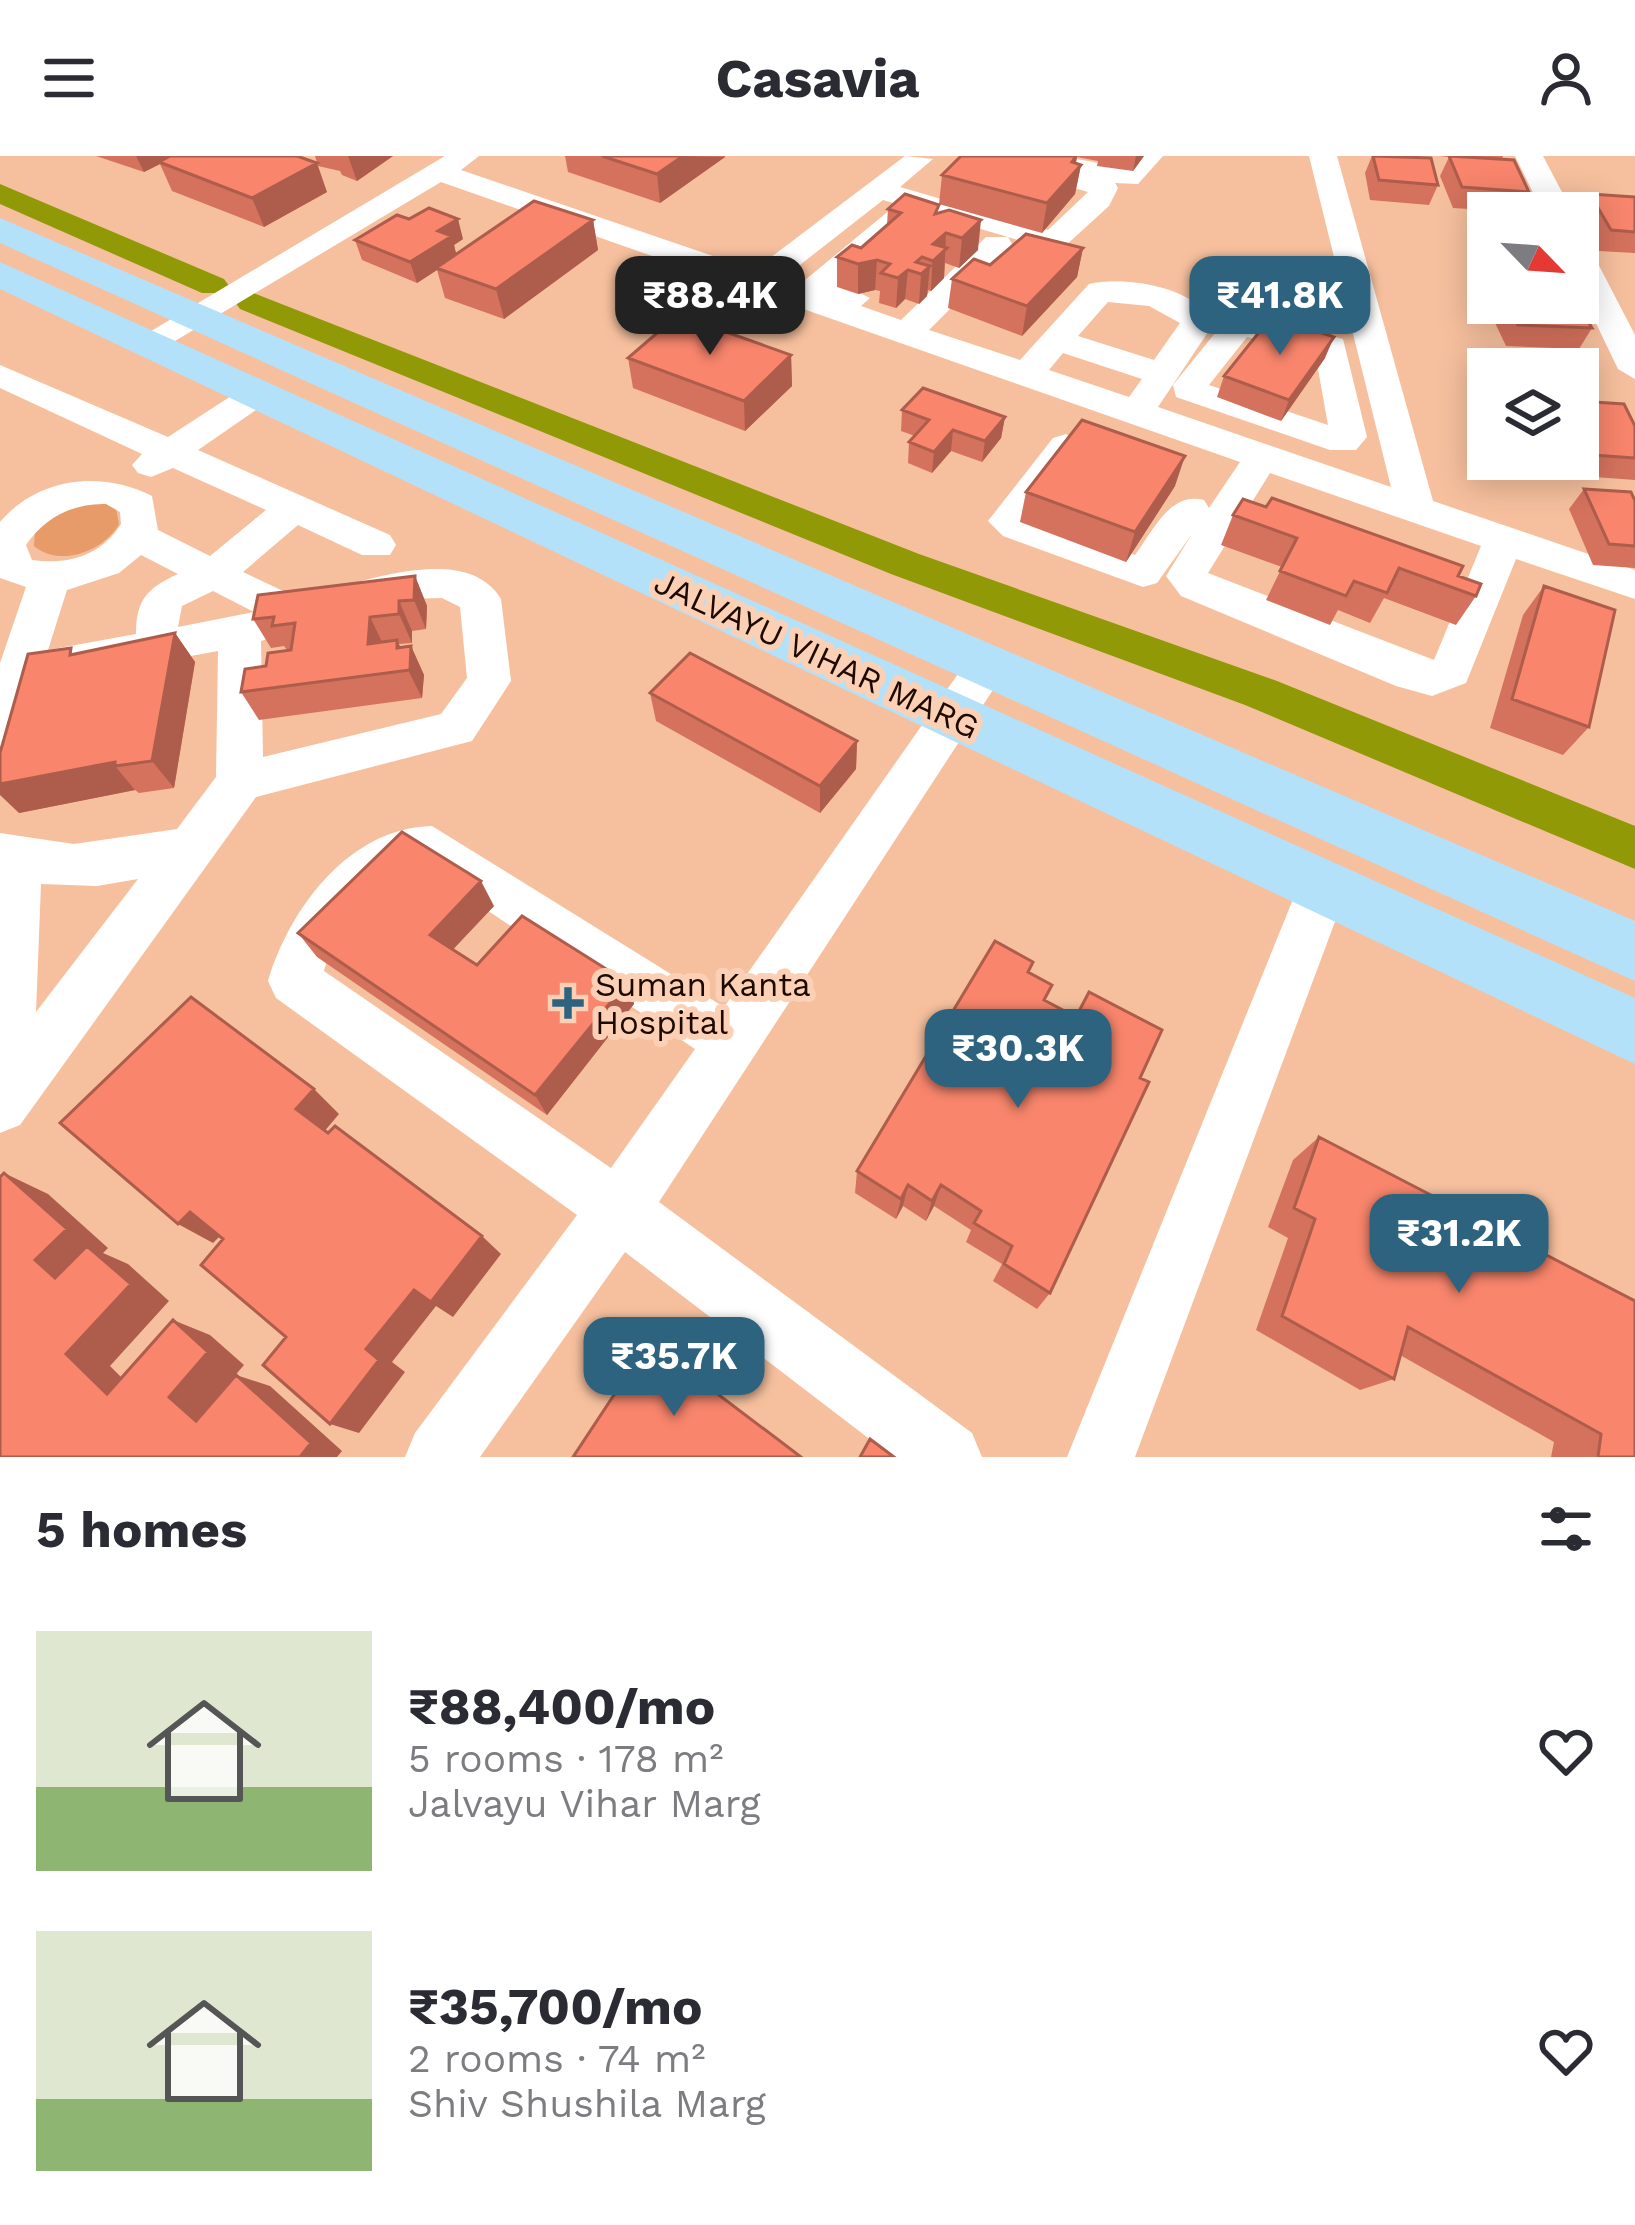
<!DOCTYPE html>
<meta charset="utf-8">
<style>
body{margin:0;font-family:"Work Sans",sans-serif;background:#f2f2f3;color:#2b2b33;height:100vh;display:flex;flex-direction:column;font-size:45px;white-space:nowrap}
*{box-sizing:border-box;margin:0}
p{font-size:39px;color:#7c7c81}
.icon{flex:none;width:66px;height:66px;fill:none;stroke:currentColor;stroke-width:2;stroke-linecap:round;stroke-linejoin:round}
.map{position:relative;height:1301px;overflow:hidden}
.sheet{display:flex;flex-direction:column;background:#fff;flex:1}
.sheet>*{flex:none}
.needle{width:78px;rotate:115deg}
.controls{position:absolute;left:1467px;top:36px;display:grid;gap:24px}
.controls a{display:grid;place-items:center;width:132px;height:132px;border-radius:0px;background:#fff;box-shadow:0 6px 30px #0003;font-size:60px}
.price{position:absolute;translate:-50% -102px;padding:0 27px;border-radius:24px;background:#2e637f;color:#fff;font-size:39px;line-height:78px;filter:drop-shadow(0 3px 6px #0008)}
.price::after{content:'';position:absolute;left:50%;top:72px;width:36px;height:27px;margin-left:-18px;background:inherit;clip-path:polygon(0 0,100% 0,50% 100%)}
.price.active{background:#222;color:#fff}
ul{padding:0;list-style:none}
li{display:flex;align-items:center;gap:36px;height:300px;padding:0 36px}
li span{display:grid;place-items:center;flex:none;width:336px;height:240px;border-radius:0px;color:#555}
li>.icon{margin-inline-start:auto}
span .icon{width:144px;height:144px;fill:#fffc;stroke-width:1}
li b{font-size:51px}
h2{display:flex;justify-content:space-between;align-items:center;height:144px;padding:0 36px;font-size:51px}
header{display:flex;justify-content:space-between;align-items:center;height:156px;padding:0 36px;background:#fff;font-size:54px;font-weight:700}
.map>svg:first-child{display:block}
.green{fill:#e79b69}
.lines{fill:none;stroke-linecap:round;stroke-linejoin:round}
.stream{stroke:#6e6e04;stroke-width:9}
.canal{fill:#919906;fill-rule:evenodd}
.minor{fill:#fff;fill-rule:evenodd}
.major{fill:#b3e1fa;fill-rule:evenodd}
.wall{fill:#d5725d}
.shaded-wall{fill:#ae5d4c}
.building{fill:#f8856c;stroke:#ae5d4c;stroke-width:3}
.poi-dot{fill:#2e637f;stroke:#fcd0b5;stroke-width:4.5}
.labels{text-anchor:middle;stroke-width:12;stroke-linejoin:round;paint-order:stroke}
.street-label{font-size:33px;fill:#1c0a01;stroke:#fcd0b5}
.poi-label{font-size:33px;fill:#1c0a01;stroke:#fcd0b5;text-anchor:start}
</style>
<header><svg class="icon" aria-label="menu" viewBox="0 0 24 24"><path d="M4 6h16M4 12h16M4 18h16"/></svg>Casavia<svg class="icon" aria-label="person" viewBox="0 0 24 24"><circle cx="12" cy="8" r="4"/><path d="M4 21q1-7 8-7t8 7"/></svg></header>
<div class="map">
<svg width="1635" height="1301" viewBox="0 0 1635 1301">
<rect width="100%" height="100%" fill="#f6c09e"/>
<path class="green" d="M107 347 116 352 119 368C104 395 60 412 34 390L35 373 67 349Z"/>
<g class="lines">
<path class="stream" d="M213 130 251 146"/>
<path class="canal" d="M0 28 224 123 229 130 224 137H202L0 48Z
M251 136 919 398 1277 525 1635 670V713L1245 549 891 418 240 153 235 146 240 139Z"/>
<path class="minor" d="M445 0H479L461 14 754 114 905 0 933 3 900 31 1048 74 1088 36 987 6 983 0H1027L1064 11 1065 1 1122 11 1133 0H1163L1138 28 1115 27 1118 32 1109 50 1064 91H1042L910 52 909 63 837 126 870 142 861 150 901 164 986 81H1008L1012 88 1008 95 929 174 1020 204 1089 128C1124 119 1197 131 1214 167L1158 251 1391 331 1309 0H1337L1433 345 1635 414V443L1516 403 1466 527 1432 540 1396 530 1181 440 1166 420 1192 378 1157 427 1143 431 1003 380 988 365 1053 282 1066 278 1084 290 1029 360 1135 399C1153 375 1170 335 1204 344L1209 352 1240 306 441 26 160 194 148 197 131 187ZM883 44 897 48 799 129 782 123ZM1108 146 1149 150 1180 167 1154 204 1078 180ZM1063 197 1142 223 1129 241 1049 214ZM1270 317 1481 390 1434 504 1208 417Z
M1515 0H1543L1573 57H1543Z
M1578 89 1593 98 1635 179V223L1618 213 1578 130Z
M1252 160 1343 183 1367 281 1356 294H1330L1176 241 1173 229 1224 166ZM1247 181 1315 196 1328 269 1209 229Z
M0 209 168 281 248 229H272L278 236 272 243 198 294 390 379 396 389 390 399H362L298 369 243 416 300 443C351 429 466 383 501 443L511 525 472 585 256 641 20 969 0 977V677L74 688 177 673 216 621 218 495 37 528 16 585 0 590V507L26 431 0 422V366C38 321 102 314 152 340L158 374 210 400 266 354 173 312 151 321 138 317 132 309 142 298 0 232ZM106 348 120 356 121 368C101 400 68 409 32 404L26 389C44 362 73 347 106 348ZM141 399 178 418C147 432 136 444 136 478L48 494 67 434 119 417ZM213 435 254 456 178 471 182 450ZM442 442 460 451 467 522 441 558 263 601 261 485 404 443ZM138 723 36 856 41 728 97 730Z
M987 493 1002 498 1009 509 1002 520 659 1046 972 1277 982 1301H893L625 1096 480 1301H405L415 1277 577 1059 276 842 268 825C290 752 349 672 432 670L724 851 972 498ZM424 712 695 893 611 1012 324 815C334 778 382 713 424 712Z
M1323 709 1341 716 1348 731 1135 1301H1067L1298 731 1305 716Z"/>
<path class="major" d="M0 62 1635 765V825L0 87Z
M0 106 1635 842V908L0 133Z"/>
</g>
<path class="wall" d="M96 0H297L327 36 264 71 172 35 160 8 144 16Z
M315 0H393L357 25 342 19 340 15 318 10Z
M565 0H725V1L660 47 568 16Z
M961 0H1144L1133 15 1097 10 1098 5 1077 1 1076 7 1081 9 1075 38 1042 77 939 48 942 19Z
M1372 0H1412L1438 29 1429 49 1370 44 1365 17Z
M1438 0H1503L1502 3 1529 36 1519 56 1453 52 1440 20 1449 1Z
M1590 38 1635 41V97L1599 95 1579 59Z
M888 53 938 57 978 94 959 112 945 107 944 122 931 135 928 134 927 140 919 148 905 143 896 152 879 147 880 135 875 134 858 138 837 131V101L861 92 887 69Z
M593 64 598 94 504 163 445 142 437 114 417 127 362 104 355 84 463 83 454 89 456 98Z
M1083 92 1077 121 1022 180 948 152 952 123 990 109Z
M1488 145V147H1577L1592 172 1579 193 1506 190 1486 148Z
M791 199 792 230 745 275 633 232 628 202Z
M1325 202 1281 265 1217 241 1224 220Z
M1578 245 1635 270V324L1553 318 1546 303H1578Z
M902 254 1005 261 1001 282 982 306 951 295 932 317 908 307 909 286 915 280 901 275Z
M1175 330 1126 406 1020 366 1026 336Z
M1584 333 1635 390V412L1593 409 1569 353Z
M1233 359 1458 420 1476 440 1456 469 1384 442 1370 467 1338 454 1330 469 1266 444 1282 411 1221 389Z
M415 420 427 450 426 473 412 475V487L399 488 400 491 411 490 424 519 422 542 259 564 241 536 266 510 287 494 284 490 271 492 253 463Z
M1544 430 1589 571 1563 599 1490 572 1523 459Z
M175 477 195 506 174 632 139 637 135 634 19 657 76 498Z
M650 537 857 585 856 613 820 657 656 565Z
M494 750 453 793 477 809 627 826 634 848 547 959 317 801 298 777Z
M1033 806 1029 816 1046 845 1140 922 1050 1137 1037 1153 993 1125 1002 1108 966 1086 971 1074 934 1050 926 1065 903 1050 896 1063 855 1037 857 1015Z
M1319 981 1635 1301H1551L1554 1286 1400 1199 1394 1223 1360 1234 1256 1174 1288 1082 1268 1071 1293 1004Z"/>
<path class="shaded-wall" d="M136 0H175L159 6 160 8 144 16Z
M348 0H393L357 25Z
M683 0 725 1 660 47 657 18Z
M1077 0 1074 16 1081 9 1075 38 1042 77 1047 47Z
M1136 0H1144L1133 15Z
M317 7 327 36 264 71 252 42Z
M458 63 463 83 454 89 457 101 417 127 410 106 438 75Z
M593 64 598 94 504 163 496 133Z
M981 64 978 94 959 112 962 82Z
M946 77 944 122 931 135 933 88Z
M1083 92 1077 121 1022 180 1027 150Z
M877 104 875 134 858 138V108Z
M930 110 927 140 919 148 921 118Z
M908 114 905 143 896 152 898 122Z
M1334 181 1325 202 1281 265 1289 244Z
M791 199 792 230 745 275 744 245Z
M1005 261 1001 282 982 306 985 285Z
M953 274 951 295 932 317 934 296Z
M1185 300 1175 330 1126 406 1135 376Z
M415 420 427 450 426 473 414 444Z
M399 445 412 475V487L399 458Z
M370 461 384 490 368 488Z
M175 477 195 506 174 632 152 605Z
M397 484 410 512 411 490 424 519 422 542 397 492Z
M857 585 856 613 820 657V630Z
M115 606V610L135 634 19 657 0 639V628Z
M481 725 494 750 445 802 430 779Z
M627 826 634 848 547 959 535 939Z
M314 933 339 958 323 977 296 953Z
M4 1017 48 1038 108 1092 103 1097 128 1108 169 1145 110 1210 149 1249 107 1238 66 1198 55 1122 35 1104Z
M908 1029 903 1050 896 1063 901 1043Z
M941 1029 934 1050 926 1065 932 1045Z
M190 1056 224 1076 213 1087 178 1068Z
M482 1080 501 1098 453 1161 436 1150 392 1206 405 1216 359 1277 330 1268 366 1193 414 1134Z
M173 1164 210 1179 244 1209 196 1265 169 1241Z
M236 1219 270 1230 342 1295 337 1301H300Z"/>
<path class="building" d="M170 0H297L317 7 252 42 159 6Z
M602 0H683L657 18Z
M961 0H1076L1072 6 1081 9 1047 47 942 19Z
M1373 0 1431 2 1438 29 1379 24Z
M1449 0 1514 4 1529 36 1462 31Z
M905 38 939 49 935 58 949 54 981 64 962 82 946 77 933 88 947 92 933 105 922 101 916 106 930 110 921 118 908 114 898 122 881 117 890 108 877 104 858 108 837 101 852 89 861 92 901 57 888 53Z
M1590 38 1635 41V76L1611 74Z
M534 45 593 64 496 133 436 112Z
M429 52 458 63 438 75 452 80 410 106 355 84 397 59 409 63Z
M1026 78 1083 92 1027 150 952 123 974 103 990 109Z
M1507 147H1577L1592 172 1518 169Z
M678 159 791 199 744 245 628 202Z
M1272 160 1334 181 1289 244 1224 220Z
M923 232 1005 261 985 285 953 274 934 296 909 286 929 264 902 254Z
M1578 245 1624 248 1635 270V302L1578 298Z
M1082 264 1185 300 1135 376 1026 336Z
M1584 333 1631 336 1635 345V390L1609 388Z
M1272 342 1463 410 1458 420 1481 428 1476 440 1399 412 1387 437 1354 425 1346 440 1280 415 1297 382 1233 359 1243 343 1266 351Z
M415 420 414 444 399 445V458L370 461 368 488 397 484V492L411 490 410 514 241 536 245 513 266 510 268 497 291 494 295 467 272 470 274 461 253 463 258 439Z
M1544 430 1615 454 1589 571 1512 543Z
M175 477 152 605 115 610V606L0 628V597L28 498 71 492 70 499Z
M690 497 857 585 820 630 650 537Z
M402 676 481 725 430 779 477 809 522 760 627 826 535 939 298 777Z
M995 785 1033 806 1028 816 1052 829 1044 844 1076 861 1089 836 1162 874 1140 922 1149 926 1050 1137 1004 1108 1012 1090 974 1067 981 1055 941 1029 932 1045 908 1029 901 1043 857 1015Z
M191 841 314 933 296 953 328 977 335 970 482 1080 431 1146 414 1134 366 1193 379 1204 330 1268 263 1209 286 1181 201 1109 223 1083 190 1056 178 1068 60 967Z
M1319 981 1635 1145V1301H1598L1601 1278 1408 1171 1394 1223 1282 1160 1315 1063 1294 1052Z
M4 1017 67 1073 35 1104 55 1122 87 1090 131 1128 66 1198 107 1238 173 1164 208 1196 169 1241 196 1265 236 1219 311 1287 300 1301H0V1021Z
M649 1186 801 1301H573Z
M870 1283 894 1301H860Z"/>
<path class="poi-dot" d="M562 829h12v12h12v12h-12v12h-12v-12h-12v-12h12z"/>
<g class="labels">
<g class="street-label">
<text transform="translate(817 498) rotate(25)" y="12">JALVAYU VIHAR MARG</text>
</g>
<g class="poi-label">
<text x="595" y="840">Suman Kanta<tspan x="595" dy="38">Hospital</tspan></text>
</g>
</g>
</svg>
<div class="controls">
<a><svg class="needle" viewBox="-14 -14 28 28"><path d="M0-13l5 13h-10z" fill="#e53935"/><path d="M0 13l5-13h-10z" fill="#7c7c81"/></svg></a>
<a><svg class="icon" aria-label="layers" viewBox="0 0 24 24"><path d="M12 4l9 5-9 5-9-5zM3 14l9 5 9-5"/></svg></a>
</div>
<b class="price active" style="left:710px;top:202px">₹88.4K</b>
<b class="price" style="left:1280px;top:202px">₹41.8K</b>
<b class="price" style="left:1018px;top:955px">₹30.3K</b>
<b class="price" style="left:1459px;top:1140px">₹31.2K</b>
<b class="price" style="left:674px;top:1263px">₹35.7K</b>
</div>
<section class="sheet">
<h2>5 homes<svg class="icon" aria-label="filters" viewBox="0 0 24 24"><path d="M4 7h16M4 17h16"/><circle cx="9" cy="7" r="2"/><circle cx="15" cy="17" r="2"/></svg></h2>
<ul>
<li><span style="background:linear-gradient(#dfe7d0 65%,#8fb573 0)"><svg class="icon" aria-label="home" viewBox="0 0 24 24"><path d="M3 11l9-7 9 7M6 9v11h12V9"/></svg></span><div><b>₹88,400/mo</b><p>5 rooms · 178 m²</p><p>Jalvayu Vihar Marg</p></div><svg class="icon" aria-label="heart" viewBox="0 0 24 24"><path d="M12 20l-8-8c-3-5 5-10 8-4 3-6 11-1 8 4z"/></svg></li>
<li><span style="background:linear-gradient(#dfe7d0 70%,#8fb573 0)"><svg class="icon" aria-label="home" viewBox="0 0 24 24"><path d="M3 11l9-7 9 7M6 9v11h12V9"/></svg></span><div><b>₹35,700/mo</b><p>2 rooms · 74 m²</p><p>Shiv Shushila Marg</p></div><svg class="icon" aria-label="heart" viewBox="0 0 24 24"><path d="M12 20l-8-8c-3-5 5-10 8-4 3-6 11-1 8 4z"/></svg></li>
</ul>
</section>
